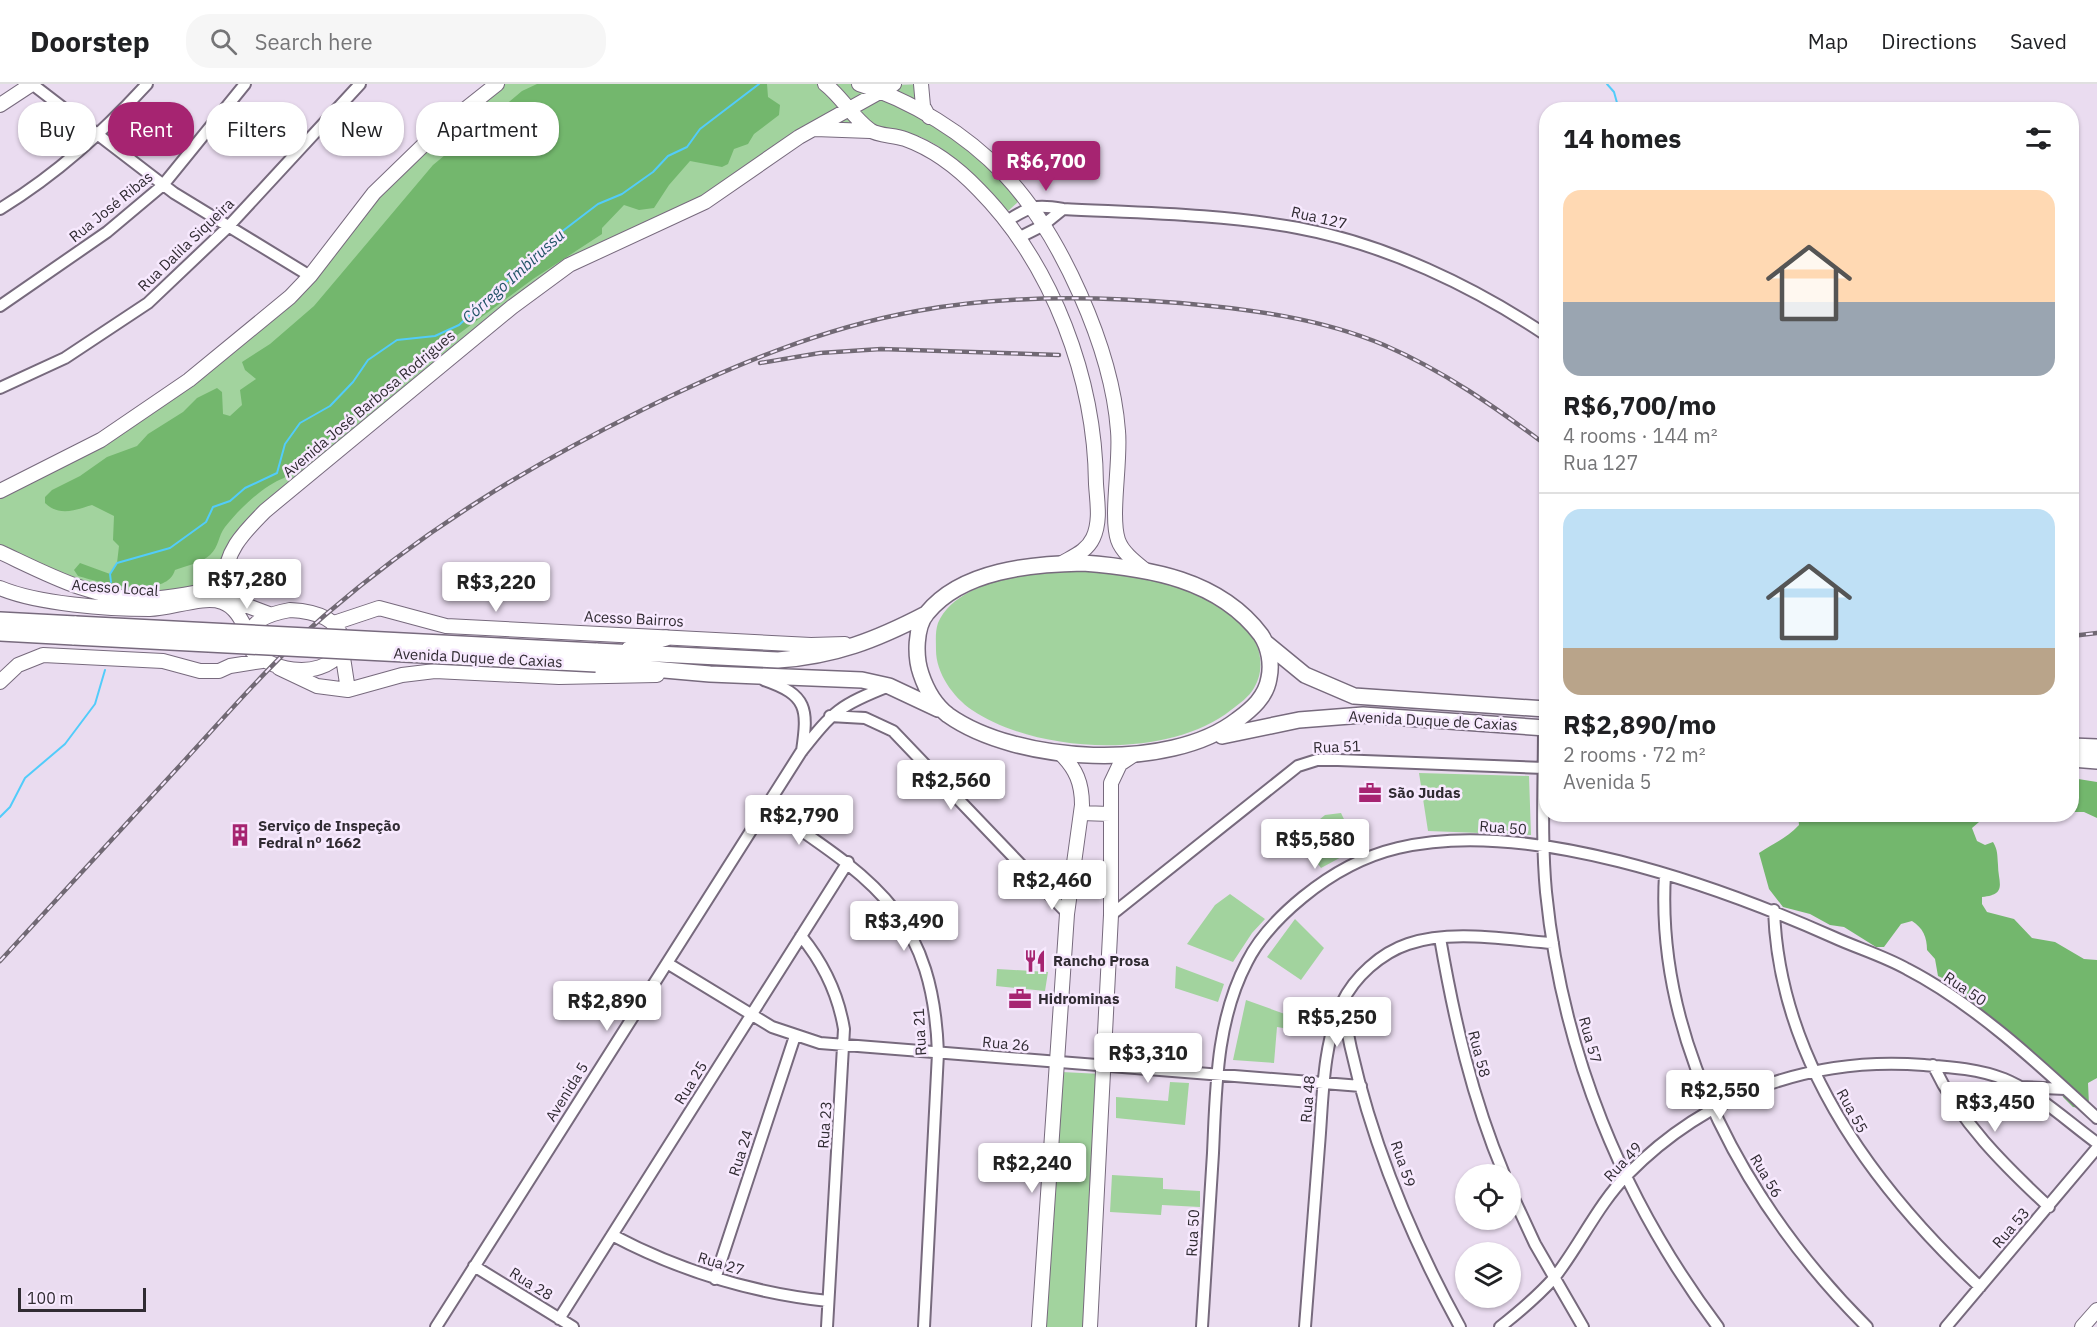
<!DOCTYPE html>
<meta charset="utf-8">
<style>
body{margin:0;font-family:"IBM Plex Sans",sans-serif;background:#f6f6f6;color:#202124;height:100vh;display:flex;flex-direction:column;font-size:22px;white-space:nowrap}
*{box-sizing:border-box;margin:0}
p{font-size:20px;color:#757577}
.icon{flex:none;width:33px;height:33px;fill:none;stroke:currentColor;stroke-width:2;stroke-linecap:round;stroke-linejoin:round}
.map{position:relative;flex:1;overflow:hidden}
.side{position:absolute;left:1539px;top:18px;width:540px;height:720px;display:flex;flex-direction:column;background:#fff;border-radius:24px;box-shadow:0 2px 4px #0004}
.side>*{flex:none}
.banner{position:absolute;left:18px;top:18px;width:570px;height:54px;display:flex;gap:12px}
.buttons{position:absolute;left:1455px;top:1080px;display:grid;gap:12px}
.buttons a{display:grid;place-items:center;width:66px;height:66px;border-radius:50%;background:#fff;box-shadow:0 2px 4px #0004;font-size:30px}
.scale{position:absolute;left:18px;bottom:15px;width:128px;box-sizing:border-box;padding-left:6px;border:3px solid #302b32;border-top:0;font-size:16px;line-height:21px;white-space:nowrap;color:#302b32;-webkit-text-stroke:4px #f7e9fe;paint-order:stroke}
.price{position:absolute;translate:-50% -51px;padding:0 14px;border-radius:6px;background:#fff;color:#222;font-size:20px;line-height:39px;filter:drop-shadow(0 2px 3px #0008)}
.price::after{content:'';position:absolute;left:50%;top:36px;width:18px;height:14px;margin-left:-9px;background:inherit;clip-path:polygon(0 0,100% 0,50% 100%)}
.price.active{background:#a62471;color:#fff}
ul{padding:0;list-style:none}
li{display:grid;align-content:center;gap:12px;height:318px;padding:0 24px}
li+li{border-top:2px solid #e0e0e0}
li span{display:grid;place-items:center;height:186px;border-radius:18px;color:#555}
li>.icon{margin-inline-start:auto}
span .icon{width:108px;height:108px;fill:#fffc;stroke-width:1}
li b{font-size:26px}
h2{display:flex;justify-content:space-between;align-items:center;height:72px;padding:0 24px;font-size:26px}
.tag{padding:0 21px;border-radius:24px;background:#fff;box-shadow:0 2px 4px #0004;font-size:21px;line-height:54px}
.tag.active{background:#a62471;color:#fff}
header{display:flex;align-items:center;gap:36px;box-sizing:border-box;height:84px;padding:0 30px;background:#fff;border-bottom:2px solid #e0e0e0}
header strong{font-size:28px}
nav{display:flex;gap:33px;margin-inline-start:auto;font-size:21px}
.search{width:420px;height:54px;background:#f6f6f6;display:flex;align-items:center;gap:15px;box-sizing:border-box;padding:0 21px;border-radius:24px;color:#757577;font-size:22px}
.map>svg:first-child{display:block}
.green{fill:#a2d39e}
.forest{fill:#73b76d}
.lines{fill:none;stroke-linecap:round;stroke-linejoin:round}
.stream{stroke:#52ccfa;stroke-width:2}
.street-casing{stroke:#776a7d;stroke-width:14}
.secondary-casing{stroke:#776a7d;stroke-width:16}
.primary-casing{stroke:#776a7d;stroke-width:18}
.street{stroke:#fff;stroke-width:10}
.secondary{stroke:#fff;stroke-width:14}
.primary{stroke:#fff;stroke-width:15}
.rail-casing{stroke:#716974;stroke-width:4.5}
.rail{stroke:#f7e9fe;stroke-width:2;stroke-dasharray:7;stroke-linecap:butt}
.primary-bridge-casing{stroke:#776a7d;stroke-width:18;stroke-linecap:butt}
.primary-bridge{stroke:#fff;stroke-width:15}
.labels{text-anchor:middle;stroke-width:5;stroke-linejoin:round;paint-order:stroke}
.street-label{font-size:15px;fill:#302b32;stroke:#f7e9fe}
.poi-label{font-size:15px;font-weight:bold;fill:#302b32;stroke:#f7e9fe;text-anchor:start}
.water-label{font-size:16px;font-style:italic;fill:#225467;stroke:#f7e9fe}
</style>
<header>
<strong>Doorstep</strong>
<div class="search"><svg class="icon" aria-label="search" viewBox="0 0 24 24"><circle cx="10" cy="10" r="6"/><path d="M15 15l6 6"/></svg>Search here</div>
<nav><a>Map</a><a>Directions</a><a>Saved</a></nav>
</header>
<div class="map">
<svg width="2097" height="1243" viewBox="0 0 2097 1243">
<rect width="100%" height="100%" fill="#eadcf0"/>
<path class="green" d="M500 0H852L861 2 924 0 934 39 997 91 1019 117 1008 127 966 85 938 62 921 53 880 43H840L810 49 750 88 566 185 262 431 216 499 170 512 111 510 32 481 0 461V410L98 361 286 217 370 113Z
M1086 486C1139 490 1228 503 1255 557 1262 572 1263 589 1254 604 1249 613 1239 620 1231 626 1168 676 1037 670 972 626 953 613 936 589 936 566 936 557 935 548 938 539 959 492 1043 488 1086 486Z
M1419 689 1529 692 1531 751 1428 747Z
M1341 729 1358 764 1321 784 1298 753 1325 731Z
M1230 810 1265 835 1252 849 1233 878 1187 860 1215 821Z
M1295 835 1324 864 1301 896 1267 873Z
M1176 882 1224 900 1218 918 1175 904Z
M997 885 1048 888 1045 907 996 902Z
M1246 916 1296 934 1295 946 1277 943 1274 979 1233 976Z
M1062 988 1101 990 1087 1243H1042Z
M1170 998 1189 999 1185 1041 1116 1034V1013L1168 1017Z
M1112 1091 1163 1094V1105L1200 1107V1123L1162 1121 1161 1131 1110 1128Z"/>
<path class="forest" d="M537 0H767L768 13 780 21 779 31 754 50 748 60 734 65 728 80 722 83 690 77 669 101 654 124 639 126 624 121 602 144V150L533 195 383 306 284 394C263 402 239 425 225 443 218 452 219 463 210 471 201 479 186 482 175 486 166 516 101 499 78 492L74 486 80 479 110 490 117 479 119 462 113 456 114 432 92 421C75 426 60 433 45 419V413L52 406 80 392 107 373 137 362 148 350 183 328 197 314 217 304 222 308 223 330 230 332 242 321 240 306 256 295 245 286 242 278 270 260 314 222 433 81 522 7Z
M2072 694 2097 698V734L2084 728H2072Z
M1989 730 1994 734 1979 738 1972 744 1977 757 1985 761 1993 758C1998 767 1997 770 1998 781 1998 798 2008 811 1982 813V820L1987 828 2014 835 2032 854 2055 858 2084 875 2097 876V994L2088 999 2089 1021 2084 1025 2073 1023 2063 1013 2054 986 2024 967 1963 917 1949 897 1938 892 1935 875 1927 866C1927 853 1923 844 1912 837L1901 840 1884 863H1876L1844 843 1830 841 1810 830 1783 823 1769 805 1759 769C1774 759 1787 754 1799 741L1798 731Z"/>
<g class="lines">
<path class="stream" d="M1607 0 1614 8 1619 26
M111 498 110 490 117 479 170 464 206 438 213 423 230 417 245 404 277 389 285 360 300 339 330 322 353 298 368 276 397 256 435 252 459 241 560 149 598 120 622 110 653 88 668 72 687 63 700 45 759 0
M0 733 10 723 25 694 65 660 95 620 105 586"/>
<g class="street-casing">
<path id="street" d="M32 0 174 109 310 192
M0 125C57 90 102 49 147 0
M1007 137C1030 122 1036 120 1063 125 1141 129 1221 130 1298 144 1385 160 1473 202 1546 251
M1018 154 1042 142 1063 125
M0 222 107 148 163 101 245 0
M0 304 65 274 148 219 227 144 360 0
M764 596C808 611 808 625 802 667
M830 632 865 634 893 647 1067 829
M1544 644C1544 698 1541 754 1546 808 1562 968 1622 1115 1718 1243
M767 723C872 795 933 829 938 969L924 1243
M1665 790C1655 960 1750 1126 1867 1243
M1774 826C1779 977 1874 1104 1980 1203
M1111 831 1298 682 1317 676H1338L1544 684
M801 852C824 880 838 909 844 945L827 1243
M1440 854C1454 935 1472 1014 1504 1090
M667 879 772 943 820 959 1361 1002
M1342 919C1361 1032 1405 1143 1460 1243
M1933 981C1960 1038 2004 1081 2049 1123
M2020 1003 2065 1005
M1510 1106 1535 1160 1583 1243
M612 1151C680 1187 752 1209 828 1217
M474 1182 573 1243
M715 1195 795 952
M559 1235 848 778
M436 1243 801 668C833 627 840 621 889 602
M1202 1243C1206 1185 1209 1127 1213 1069 1216 1004 1216 937 1247 878 1260 852 1281 831 1303 813 1330 791 1364 772 1398 764 1526 733 1716 801 1833 853 1857 864 1884 872 1907 885 1975 920 2041 982 2097 1034
M1305 1243C1310 1183 1314 1122 1319 1062 1323 1015 1322 963 1342 919 1354 893 1381 869 1408 860 1452 845 1508 856 1553 859
M1500 1243C1519 1228 1538 1212 1554 1194 1580 1161 1598 1120 1628 1090 1707 1010 1811 972 1924 981 1950 983 1979 985 2004 995 2038 1009 2068 1038 2097 1059
M1946 1243 2097 1064"/>
</g>
<g class="secondary-casing">
<path id="secondary" d="M825 0C842 13 853 34 870 46 878 52 894 51 905 55 933 65 958 84 979 106 1053 181 1095 295 1096 400 1097 417 1101 437 1093 454 1087 467 1074 472 1062 479
M859 0C911 16 966 50 1004 90 1061 150 1112 265 1118 347 1121 377 1110 432 1118 456 1122 468 1135 478 1145 486
M921 0 923 22 929 33
M0 21 32 0
M815 45 870 47
M0 407 101 356 189 296 290 213 310 192 374 109 439 46 497 0
M0 468C47 490 94 516 147 515 174 514 199 508 225 502
M225 502C223 469 243 449 265 427L512 223 569 181 705 118 799 53 894 0
M225 502 245 521 269 530
M0 504C38 520 108 525 150 525 170 525 204 511 222 518 236 523 242 537 248 549
M290 526C310 527 337 532 342 555 344 559 344 564 341 568 319 598 266 587 247 561 249 536 268 530 290 526Z
M334 539 379 524 446 542 811 561 845 560
M342 567 348 606
M279 584 317 602 348 606 402 591 435 587 559 593 657 591
M0 598 18 581 43 571 163 577 200 587H219L230 582 262 577
M1081 729 1110 730
M1039 1243 1067 830 1082 721C1082 699 1076 685 1061 670
M1090 1243 1111 831V699L1120 680 1135 670
M2082 1243 2097 1226"/>
</g>
<g class="primary-casing">
<path id="primary" d="M1083 479C1148 484 1219 495 1261 551 1269 563 1272 580 1269 594 1266 613 1252 625 1237 636 1170 688 1017 680 948 631 935 621 926 605 921 590 915 573 915 543 927 529 962 486 1032 480 1083 479Z
M0 536 76 540
M0 549 74 553
M1266 559 1305 591 1354 612 1546 625
M629 565 666 554
M596 567 778 576C835 572 876 556 926 530
M596 580 710 590 862 596 889 602 938 625
M1222 652 1299 636 1363 631 1546 644
M2072 662 2097 663
M2072 675 2097 677"/>
</g>
<use href="#street" class="street"/>
<use href="#secondary" class="secondary"/>
<use href="#primary" class="primary"/>
<g class="rail-casing">
<path id="rail" d="M760 279 820 269 881 265 1059 271
M2072 552 2097 549
M0 877C62 810 123 743 185 676 230 627 274 576 324 532 425 445 525 384 644 325 731 282 822 244 917 227 1003 211 1094 212 1180 219 1249 225 1320 234 1384 261 1444 287 1495 323 1546 361"/>
</g>
<use href="#rail" class="rail"/>
<g class="primary-bridge-casing">
<path id="primary-bridge" d="M76 540 596 567
M74 553 596 580"/>
</g>
<use href="#primary-bridge" class="primary-bridge"/>
</g>
<defs>
<g id="office-bare" transform="scale(1.8)"><path d="M-6-3h4V-5.5h4V-3h4V5H-6ZM-1-4.5V-3h2v-1.5ZM-6 0V1H6V0Z" fill="#a62471" stroke="#f7e9fe" stroke-width="2.5" paint-order="stroke"/></g>
<g id="building-bare" transform="scale(1.8)"><path d="M-4-6H4V6H1V3H-1V6H-4ZM-2.5-4.3h1.7v1.8h-1.7ZM.8-4.3h1.7v1.8H.8ZM-2.5-1h1.7V.8h-1.7ZM.8-1h1.7V.8H.8Z" fill="#a62471" stroke="#f7e9fe" stroke-width="2.5" paint-order="stroke"/></g>
<g id="restaurant-bare" transform="scale(1.8)"><path d="M-5-6h1v4h1v-4h1v4h1v-4h1v5L-1.5 .5V6h-2V.5L-5-1ZM5-6V6H3V1.5H1.5Q1.5-4 5-6Z" fill="#a62471" stroke="#f7e9fe" stroke-width="2.5" paint-order="stroke"/></g>
</defs>
<g fill-rule="evenodd">
<use href="#office-bare" x="1370" y="709"/>
<use href="#building-bare" x="240" y="751"/>
<use href="#restaurant-bare" x="1035" y="877"/>
<use href="#office-bare" x="1020" y="915"/>
</g>
<g class="labels">
<g class="street-label">
<text transform="translate(111 123) rotate(-39)" y="5">Rua José Ribas</text>
<text transform="translate(1319 134) rotate(13)" y="5">Rua 127</text>
<text transform="translate(186 161) rotate(-44)" y="5">Rua Dalila Siqueira</text>
<text transform="translate(369 320) rotate(-40)" y="5">Avenida José Barbosa Rodrigues</text>
<text transform="translate(115 504) rotate(4)" y="5">Acesso Local</text>
<text transform="translate(634 535) rotate(3)" y="5">Acesso Bairros</text>
<text transform="translate(478 574) rotate(3)" y="5">Avenida Duque de Caxias</text>
<text transform="translate(1433 637) rotate(3)" y="5">Avenida Duque de Caxias</text>
<text transform="translate(1337 663) rotate(-2)" y="5">Rua 51</text>
<text transform="translate(1503 744) rotate(4)" y="5">Rua 50</text>
<text transform="translate(1965 905) rotate(34)" y="5">Rua 50</text>
<text transform="translate(920 948) rotate(-93)" y="5">Rua 21</text>
<text transform="translate(1590 956) rotate(74)" y="5">Rua 57</text>
<text transform="translate(1006 960) rotate(5)" y="5">Rua 26</text>
<text transform="translate(1479 970) rotate(75)" y="5">Rua 58</text>
<text transform="translate(691 999) rotate(-58)" y="5">Rua 25</text>
<text transform="translate(567 1008) rotate(-58)" y="5">Avenida 5</text>
<text transform="translate(1308 1015) rotate(-85)" y="5">Rua 48</text>
<text transform="translate(1852 1027) rotate(61)" y="5">Rua 55</text>
<text transform="translate(825 1041) rotate(-86)" y="5">Rua 23</text>
<text transform="translate(741 1069) rotate(-72)" y="5">Rua 24</text>
<text transform="translate(1623 1078) rotate(-47)" y="5">Rua 49</text>
<text transform="translate(1403 1080) rotate(71)" y="5">Rua 59</text>
<text transform="translate(1766 1092) rotate(59)" y="5">Rua 56</text>
<text transform="translate(2011 1144) rotate(-49)" y="5">Rua 53</text>
<text transform="translate(1193 1149) rotate(-87)" y="5">Rua 50</text>
<text transform="translate(721 1180) rotate(17)" y="5">Rua 27</text>
<text transform="translate(531 1200) rotate(32)" y="5">Rua 28</text>
</g>
<g class="poi-label">
<text x="1388" y="714">São Judas</text>
<text x="258" y="747">Serviço de Inspeção<tspan x="258" dy="17">Fedral nº 1662</tspan></text>
<text x="1053" y="882">Rancho Prosa</text>
<text x="1038" y="920">Hidrominas</text>
</g>
<g class="water-label">
<text transform="translate(513 192) rotate(-42)" y="6">Córrego Imbirussu</text>
</g>
</g>
</svg>
<div class="buttons">
<a><svg class="icon" aria-label="locate" viewBox="0 0 24 24"><circle cx="12" cy="12" r="6"/><path d="M12 2v4M12 18v4M2 12h4M18 12h4"/></svg></a>
<a><svg class="icon" aria-label="layers" viewBox="0 0 24 24"><path d="M12 4l9 5-9 5-9-5zM3 14l9 5 9-5"/></svg></a>
</div>
<div class="scale">100 m</div>
<b class="price active" style="left:1046px;top:108px">R$6,700</b>
<b class="price" style="left:247px;top:526px">R$7,280</b>
<b class="price" style="left:496px;top:529px">R$3,220</b>
<b class="price" style="left:951px;top:727px">R$2,560</b>
<b class="price" style="left:799px;top:762px">R$2,790</b>
<b class="price" style="left:1315px;top:786px">R$5,580</b>
<b class="price" style="left:1052px;top:827px">R$2,460</b>
<b class="price" style="left:904px;top:868px">R$3,490</b>
<b class="price" style="left:607px;top:948px">R$2,890</b>
<b class="price" style="left:1337px;top:964px">R$5,250</b>
<b class="price" style="left:1148px;top:1000px">R$3,310</b>
<b class="price" style="left:1720px;top:1037px">R$2,550</b>
<b class="price" style="left:1995px;top:1049px">R$3,450</b>
<b class="price" style="left:1032px;top:1110px">R$2,240</b>
<div class="banner">
<a class="tag">Buy</a>
<a class="tag active">Rent</a>
<a class="tag">Filters</a>
<a class="tag">New</a>
<a class="tag">Apartment</a>
</div>
<section class="side">
<h2>14 homes<svg class="icon" aria-label="filters" viewBox="0 0 24 24"><path d="M4 7h16M4 17h16"/><circle cx="9" cy="7" r="2"/><circle cx="15" cy="17" r="2"/></svg></h2>
<ul>
<li><span style="background:linear-gradient(#ffd9b3 60%,#9aa5b1 0)"><svg class="icon" aria-label="home" viewBox="0 0 24 24"><path d="M3 11l9-7 9 7M6 9v11h12V9"/></svg></span><div><b>R$6,700/mo</b><p>4 rooms · 144 m²</p><p>Rua 127</p></div></li>
<li><span style="background:linear-gradient(#bfe0f5 75%,#b9a48a 0)"><svg class="icon" aria-label="home" viewBox="0 0 24 24"><path d="M3 11l9-7 9 7M6 9v11h12V9"/></svg></span><div><b>R$2,890/mo</b><p>2 rooms · 72 m²</p><p>Avenida 5</p></div></li>
</ul>
</section>
</div>
